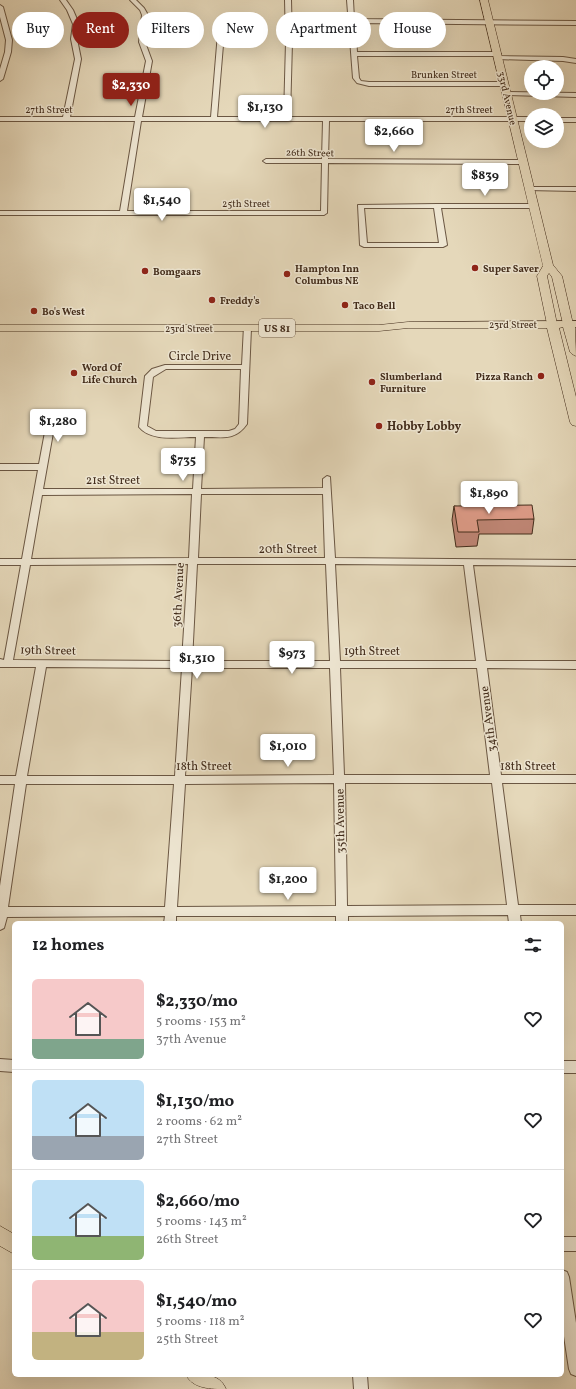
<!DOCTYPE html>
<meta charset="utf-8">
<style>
body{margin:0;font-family:Vollkorn,serif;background:#f2f2f2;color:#202124;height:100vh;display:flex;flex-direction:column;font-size:15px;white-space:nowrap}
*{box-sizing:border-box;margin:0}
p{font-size:13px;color:#757577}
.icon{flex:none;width:22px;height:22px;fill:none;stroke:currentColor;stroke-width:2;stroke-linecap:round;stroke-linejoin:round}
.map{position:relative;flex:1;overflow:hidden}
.drawer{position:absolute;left:12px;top:921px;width:552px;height:456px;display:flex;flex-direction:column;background:#fff;border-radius:6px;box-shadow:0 4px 16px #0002}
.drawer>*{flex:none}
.hud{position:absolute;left:12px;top:12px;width:552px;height:36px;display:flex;gap:8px}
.buttons{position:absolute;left:524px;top:60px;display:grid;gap:8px}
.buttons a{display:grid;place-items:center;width:40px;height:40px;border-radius:50%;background:#fff;box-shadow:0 4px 16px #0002;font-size:20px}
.price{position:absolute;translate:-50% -34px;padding:0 9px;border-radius:4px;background:#fff;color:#222;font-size:13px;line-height:26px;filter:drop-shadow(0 1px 2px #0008)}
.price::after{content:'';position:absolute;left:50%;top:24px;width:12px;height:9px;margin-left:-6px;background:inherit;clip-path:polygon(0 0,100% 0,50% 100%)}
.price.on{background:#8f2418;color:#fff}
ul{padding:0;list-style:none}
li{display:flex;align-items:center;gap:12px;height:100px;padding:0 20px}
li+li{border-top:1px solid #e0e0e0}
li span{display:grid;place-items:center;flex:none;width:112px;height:80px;border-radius:6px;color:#555}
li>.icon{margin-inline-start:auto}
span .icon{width:48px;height:48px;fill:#fffc;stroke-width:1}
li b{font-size:17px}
h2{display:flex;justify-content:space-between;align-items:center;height:48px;padding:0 20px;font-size:17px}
.chip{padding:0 14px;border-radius:18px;background:#fff;box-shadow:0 4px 16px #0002;font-size:14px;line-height:36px}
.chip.on{background:#8f2418;color:#fff}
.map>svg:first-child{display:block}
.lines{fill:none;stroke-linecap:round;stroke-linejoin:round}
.minor-casing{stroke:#6b5743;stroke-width:2}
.major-casing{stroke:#422c1b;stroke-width:1}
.highway-casing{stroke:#422c1b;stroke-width:1}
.minor{fill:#eee6d2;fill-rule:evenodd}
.major{fill:#e5d8ba;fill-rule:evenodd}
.highway{fill:#e5d8ba;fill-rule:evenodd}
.wall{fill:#c18777;stroke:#422c1b}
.building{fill:#e09d8a;stroke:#422c1b}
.poi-dot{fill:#8f2418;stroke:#eee6d2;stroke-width:1.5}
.labels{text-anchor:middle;stroke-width:3;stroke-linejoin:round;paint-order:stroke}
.far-street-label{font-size:10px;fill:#422c1b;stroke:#eee6d2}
.far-poi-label{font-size:10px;font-weight:bold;fill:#422c1b;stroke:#eee6d2;text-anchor:start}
.shield{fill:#eee6d2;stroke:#766452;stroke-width:1}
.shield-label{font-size:11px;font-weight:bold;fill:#422c1b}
.street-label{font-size:12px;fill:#422c1b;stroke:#eee6d2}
.poi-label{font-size:12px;font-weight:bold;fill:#422c1b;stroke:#eee6d2;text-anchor:start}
</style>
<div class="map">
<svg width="576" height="1389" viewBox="0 0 576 1389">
<rect width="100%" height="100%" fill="#e5d8ba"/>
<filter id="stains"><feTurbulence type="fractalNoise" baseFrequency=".005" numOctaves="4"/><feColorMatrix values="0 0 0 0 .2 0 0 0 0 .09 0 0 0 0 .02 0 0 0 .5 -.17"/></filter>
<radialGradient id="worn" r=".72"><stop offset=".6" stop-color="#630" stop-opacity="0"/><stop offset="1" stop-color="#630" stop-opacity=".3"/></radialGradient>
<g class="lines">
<g class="minor-casing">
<path id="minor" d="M60 0H66L73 10 79 24 77 39 81 59 70 117H135L146 61 139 42 142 15 140 10 130 0H136L144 8 148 15 145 42 152 61 142 117H211L218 33 221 31 224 33 217 117H284L286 42 285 0H291L292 42 290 117H531V121H329L328 159 523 160 526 162 523 164 328 163 327 213 324 215H0V211H120L135 121H0V117H63L75 59 71 39 73 24 67 10ZM141 121H323L322 159H266L263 161 266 163H322L321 211H127Z
M347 0H353L354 19 576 21V25L355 23 357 52H498L501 54 498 56H357L359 78 361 81 369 82H505L508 84 505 86H369L357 83 353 78Z
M0 5 3 7 12 40 11 52 3 79 0 81V69L5 52 6 40 0 17Z
M499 56 563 57 576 59V63L563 61 497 59 496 58Z
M508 92 576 93V97L506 95V93Z
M557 118H576V122H557Z
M529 187H576V191L527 190 526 189Z
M437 204H533L536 206 533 208H441L447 245 443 247H364L360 245 358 205ZM364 208H434L439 243H367Z
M244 326H247L251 328 247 424C235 441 223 437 204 437L201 489 323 488V479L327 476 330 477 335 558 576 560V566L473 565 486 661H576V669L487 668 501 775H576V783H502L518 905H576V915H520L521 923H509L508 915 348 916V923H336V916H176V923H164L165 916 7 917 4 928 0 930V886L15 784H0V776H16L36 667H0V659L4 660 21 565H0V559H22L38 470H0V464H39L48 416 52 414 56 416 43 489H193L196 437C178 437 151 442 139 427L145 376 152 369 165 365H242ZM166 369H241L239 424 235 429 229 431H156L147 426 153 377ZM192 494 189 558 31 559 42 495ZM201 494H323L325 558H198ZM188 564 182 661 13 660 30 565ZM197 564H326L330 661H192ZM335 564 464 565 476 661H340ZM46 667 182 668 175 776H27ZM192 668H330L334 775 185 776ZM340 668H477L490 775H344ZM334 783 336 906 177 907 185 784ZM345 783H492L507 905 347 906ZM26 784H174L165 907H8Z
M0 1059 14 1060V1072L0 1071Z
M562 1061H576V1073H562Z
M562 1237H576V1251H562Z
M562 1270 567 1272 569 1277 576 1323V1376L571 1374 569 1369 562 1323Z
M353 1375H367L368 1389H354Z"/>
</g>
<g class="major-casing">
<path id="major" d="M480 0H488L553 265 562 276 573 324 571 326H565L563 324 552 277 549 273 547 276 557 324 552 327 547 324 537 276 543 266Z
M0 1226 14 1234V1254L0 1246Z
M186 1375C201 1375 219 1372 226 1389 211 1389 193 1389 186 1375Z"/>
</g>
<g class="highway-casing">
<path id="highway" d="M576 321V327H575L576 356 572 354 570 352 563 327 559 328 576 397V426L572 425 570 422 547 328H408L379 331H0V325H379L408 322Z"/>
</g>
<use href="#minor" class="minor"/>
<use href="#major" class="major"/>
<use href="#highway" class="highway"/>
</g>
<path class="wall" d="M454 506 534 519 532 534H479L477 546 456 547 452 520Z"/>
<path class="building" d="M532 505 534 519 477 520 479 532H458L454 506Z"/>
<g class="poi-dot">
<circle cx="475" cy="268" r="4"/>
<circle cx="145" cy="271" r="4"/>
<circle cx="287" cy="274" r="4"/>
<circle cx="212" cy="300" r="4"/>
<circle cx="345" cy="305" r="4"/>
<circle cx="34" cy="311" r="4"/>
<circle cx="74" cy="373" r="4"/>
<circle cx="541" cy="376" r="4"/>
<circle cx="372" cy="382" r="4"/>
<circle cx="379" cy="426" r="4"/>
</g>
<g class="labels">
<g class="far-street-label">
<text x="444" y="78">Brunken Street</text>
<text transform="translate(508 98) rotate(77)" y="4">33rd Avenue</text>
<text x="49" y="113">27th Street</text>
<text x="469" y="113">27th Street</text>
<text transform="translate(310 152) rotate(1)" y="4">26th Street</text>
<text x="246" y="207">25th Street</text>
<text x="513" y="328">23rd Street</text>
<text x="189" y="332">23rd Street</text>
</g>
<g class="far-poi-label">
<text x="295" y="272">Hampton Inn<tspan x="295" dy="12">Columbus NE</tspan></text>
<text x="483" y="272">Super Saver</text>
<text x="153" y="275">Bomgaars</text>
<text x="220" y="304">Freddy's</text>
<text x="353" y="309">Taco Bell</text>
<text x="42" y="315">Bo's West</text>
<text x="82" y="371">Word Of<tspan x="82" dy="12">Life Church</tspan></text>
<text x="380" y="380">Slumberland<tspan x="380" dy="12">Furniture</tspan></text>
<text x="533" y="380" text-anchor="end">Pizza Ranch</text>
</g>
<rect class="shield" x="259" y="319" width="36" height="18" rx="3"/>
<g class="shield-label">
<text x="277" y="332">US 81</text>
</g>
<g class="street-label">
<text x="200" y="360">Circle Drive</text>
<text x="113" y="484">21st Street</text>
<text x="288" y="553">20th Street</text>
<text transform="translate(178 595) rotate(-87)" y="4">36th Avenue</text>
<text transform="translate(48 650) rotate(1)" y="4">19th Street</text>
<text x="372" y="655">19th Street</text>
<text transform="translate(488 719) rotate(-97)" y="4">34th Avenue</text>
<text x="204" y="770">18th Street</text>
<text x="528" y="770">18th Street</text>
<text transform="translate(340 821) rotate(-91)" y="4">35th Avenue</text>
</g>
<g class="poi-label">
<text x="387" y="430">Hobby Lobby</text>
</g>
</g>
<rect width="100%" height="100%" filter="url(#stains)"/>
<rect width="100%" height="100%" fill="url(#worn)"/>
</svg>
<div class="buttons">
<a><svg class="icon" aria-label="locate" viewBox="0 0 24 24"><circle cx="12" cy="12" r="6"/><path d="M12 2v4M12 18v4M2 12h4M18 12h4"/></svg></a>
<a><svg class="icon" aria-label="layers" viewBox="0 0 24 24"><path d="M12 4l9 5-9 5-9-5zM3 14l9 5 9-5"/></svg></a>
</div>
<b class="price on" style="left:131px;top:107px">$2,330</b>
<b class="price" style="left:265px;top:129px">$1,130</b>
<b class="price" style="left:394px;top:153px">$2,660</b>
<b class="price" style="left:485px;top:197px">$839</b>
<b class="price" style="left:162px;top:222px">$1,540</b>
<b class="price" style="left:58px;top:443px">$1,280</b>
<b class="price" style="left:183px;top:482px">$735</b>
<b class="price" style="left:489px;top:515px">$1,890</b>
<b class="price" style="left:292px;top:675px">$973</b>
<b class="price" style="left:197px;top:680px">$1,310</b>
<b class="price" style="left:288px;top:768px">$1,010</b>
<b class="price" style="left:288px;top:901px">$1,200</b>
<div class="hud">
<a class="chip">Buy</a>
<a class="chip on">Rent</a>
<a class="chip">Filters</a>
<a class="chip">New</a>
<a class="chip">Apartment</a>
<a class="chip">House</a>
</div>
<section class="drawer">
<h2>12 homes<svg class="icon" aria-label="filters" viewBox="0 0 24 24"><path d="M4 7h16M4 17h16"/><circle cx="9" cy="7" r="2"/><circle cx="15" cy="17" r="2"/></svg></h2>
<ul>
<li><span style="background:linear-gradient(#f6c9c9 75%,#7fa58c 0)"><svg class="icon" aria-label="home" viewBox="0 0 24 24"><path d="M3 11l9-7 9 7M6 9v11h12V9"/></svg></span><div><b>$2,330/mo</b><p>5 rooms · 153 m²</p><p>37th Avenue</p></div><svg class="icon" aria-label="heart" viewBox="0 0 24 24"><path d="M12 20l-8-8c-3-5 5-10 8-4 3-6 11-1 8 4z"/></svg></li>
<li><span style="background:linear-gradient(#bfe0f5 70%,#9aa5b1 0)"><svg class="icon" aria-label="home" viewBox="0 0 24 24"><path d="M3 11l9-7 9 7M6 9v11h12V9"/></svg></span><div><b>$1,130/mo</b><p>2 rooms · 62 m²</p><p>27th Street</p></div><svg class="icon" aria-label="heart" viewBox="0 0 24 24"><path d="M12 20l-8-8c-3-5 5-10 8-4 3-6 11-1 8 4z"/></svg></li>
<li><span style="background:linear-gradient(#bfe0f5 70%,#8fb573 0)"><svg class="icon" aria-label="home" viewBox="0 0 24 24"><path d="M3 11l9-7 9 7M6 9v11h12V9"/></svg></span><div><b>$2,660/mo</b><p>5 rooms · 143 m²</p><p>26th Street</p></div><svg class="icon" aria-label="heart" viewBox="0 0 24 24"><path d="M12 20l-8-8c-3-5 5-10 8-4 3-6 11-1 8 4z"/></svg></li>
<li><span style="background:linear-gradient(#f6c9c9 65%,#c2b280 0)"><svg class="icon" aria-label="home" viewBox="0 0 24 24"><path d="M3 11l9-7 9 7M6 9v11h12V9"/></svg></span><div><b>$1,540/mo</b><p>5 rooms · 118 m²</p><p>25th Street</p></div><svg class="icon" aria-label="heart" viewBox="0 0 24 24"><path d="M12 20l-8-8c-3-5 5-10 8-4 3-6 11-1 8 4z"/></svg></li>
</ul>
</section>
</div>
